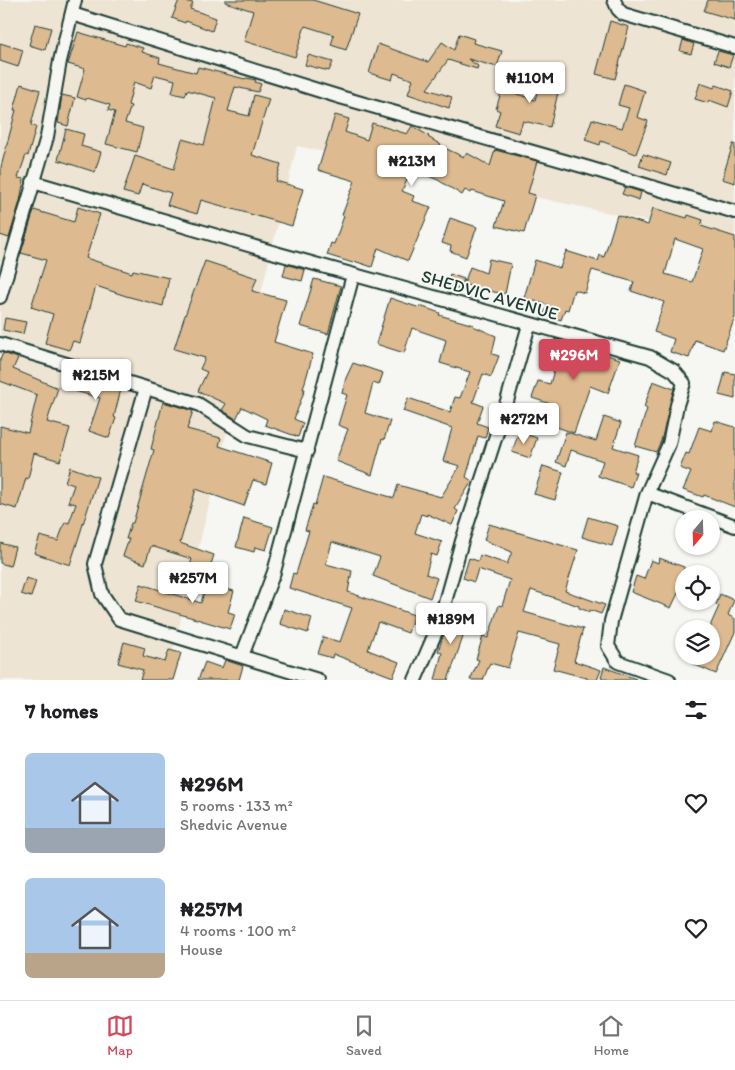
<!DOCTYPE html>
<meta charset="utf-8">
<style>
body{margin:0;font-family:Itim,sans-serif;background:#f6f6f6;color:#202124;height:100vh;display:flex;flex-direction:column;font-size:19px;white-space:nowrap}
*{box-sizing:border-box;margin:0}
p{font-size:16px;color:#757577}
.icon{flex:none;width:28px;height:28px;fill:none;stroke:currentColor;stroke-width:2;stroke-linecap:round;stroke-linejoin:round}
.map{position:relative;height:680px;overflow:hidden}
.panel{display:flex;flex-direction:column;background:#fff;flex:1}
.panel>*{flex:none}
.needle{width:32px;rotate:199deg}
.buttons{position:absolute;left:675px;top:510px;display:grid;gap:10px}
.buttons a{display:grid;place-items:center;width:45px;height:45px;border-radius:50%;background:#fff;box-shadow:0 1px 4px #0004;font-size:25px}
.price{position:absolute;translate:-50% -42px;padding:0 11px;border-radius:5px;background:#fff;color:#222;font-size:16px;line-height:32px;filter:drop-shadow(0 1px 2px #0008)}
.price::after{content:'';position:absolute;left:50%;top:30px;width:15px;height:11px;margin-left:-8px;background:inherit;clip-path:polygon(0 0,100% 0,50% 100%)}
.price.current{background:#d1495b;color:#fff}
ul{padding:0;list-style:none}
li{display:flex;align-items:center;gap:15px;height:125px;padding:0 25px}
li span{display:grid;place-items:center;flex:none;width:140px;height:100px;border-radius:8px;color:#555}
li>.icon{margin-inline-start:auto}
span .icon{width:60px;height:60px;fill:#fffc;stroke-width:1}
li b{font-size:21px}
h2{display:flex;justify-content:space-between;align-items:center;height:60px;padding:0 25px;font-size:21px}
.tabs{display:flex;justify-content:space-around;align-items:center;height:70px;border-top:1px solid #e0e0e0;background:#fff;font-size:14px;color:#757577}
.tabs a{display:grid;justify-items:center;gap:2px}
.tabs .current{color:#d1495b}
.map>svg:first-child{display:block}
.built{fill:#eee4d4}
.building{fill:#ddba8f;stroke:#1f3d34;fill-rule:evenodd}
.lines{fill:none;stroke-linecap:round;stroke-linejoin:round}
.minor-casing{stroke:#1f3d34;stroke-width:16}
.minor{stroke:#f6f6f2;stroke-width:12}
.labels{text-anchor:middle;stroke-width:4;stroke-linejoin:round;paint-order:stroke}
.street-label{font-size:18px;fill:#1f3d34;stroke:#f6f6f2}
</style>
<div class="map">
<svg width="735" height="680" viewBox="0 0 735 680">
<rect width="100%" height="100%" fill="#f6f6f2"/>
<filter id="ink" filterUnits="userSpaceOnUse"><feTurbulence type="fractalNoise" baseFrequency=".02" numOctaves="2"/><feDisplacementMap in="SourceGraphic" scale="10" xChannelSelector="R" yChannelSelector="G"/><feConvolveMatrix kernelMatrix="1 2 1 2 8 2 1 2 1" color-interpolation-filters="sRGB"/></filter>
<g filter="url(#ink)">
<path class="built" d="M0 0H735V240L297 146 166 680H0Z"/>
<path class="building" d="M179 0 193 3 190 9 216 18 212 31 186 21 185 23 172 18Z
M225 0H313L358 14 346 50 331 45 334 35 305 26 295 57 244 41 253 11 225 2Z
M708 0H735V20L704 11Z
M610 21 629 27 615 79 596 74Z
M35 24 51 28 45 50 29 45Z
M78 32 125 46 126 43 143 48 142 52 160 58 159 63 196 73 198 67 245 79 246 78 256 80 255 82 261 84 258 92 235 87 228 111 249 116 254 95 269 99 252 155 281 164 276 181 303 189 292 226 201 200 197 214 167 205 171 193 142 184 138 196 123 192 135 156 174 169 182 139 204 145 216 98 187 90 185 96 172 93 175 80 155 75 151 88 134 82 128 105 131 106 125 123 143 128 137 152 106 144 115 112 108 110 110 105 87 98 86 100 77 97 85 69 68 64Z
M459 34 474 39 473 43 502 51 497 67 468 59 478 66 477 69 448 60 427 89 452 97 449 108 408 94 413 80 394 73 392 80 369 73 378 44 428 62 442 42 454 50Z
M683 40 694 44 691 54 680 51Z
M0 43 23 50 18 67 0 61Z
M718 51 733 55 729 67 714 62Z
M308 55 333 62 329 71 305 65Z
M544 66 564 72 559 88 550 127 523 121 519 133 495 126 500 111 496 109 502 89 535 100Z
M700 83 714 88 716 85 733 91 728 107 709 100 708 103 695 99Z
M21 84 40 90 31 125 36 127 28 156 26 155 18 178 24 179 20 201 9 238 0 235V175H1V167L16 110H14Z
M624 84 645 91 637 117 648 121 636 154 601 141 600 145 585 140 592 119 622 128 629 108 618 105Z
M62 95 75 98 68 126 58 123Z
M335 115 349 119 345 132 367 140 372 123 407 134 412 126 429 136 428 137 441 145 440 146 464 157 467 153 490 166 495 150 537 161 528 193 535 195 524 233 496 226 504 201 472 191 471 193 465 190 462 195 438 180 412 169 402 191 414 196 412 201 431 207 408 261 378 248 372 267 354 261 353 263 327 255 331 243 334 244 344 216 342 215 355 181 318 170Z
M66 129 84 134 81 146 101 152 95 172 58 160Z
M733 144H735V183L722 179Z
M643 154 671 163 667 175 639 166Z
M625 187 641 192 639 200 622 194Z
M78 207 100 214 86 258 132 273 133 270 169 278 163 306 126 296 96 286 80 343 73 341 69 350 45 343 53 314 31 307 46 260 21 253 34 210 74 222Z
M653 208 687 218 688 215 703 220 701 226 735 237V317L723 350 695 340 689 358 670 352 674 339 654 332 664 302 631 291 634 282 592 270 585 293 574 290 568 310 565 309 561 320 544 314 548 305 524 298 535 260 560 268 566 251 598 261 600 255 604 257 617 215 648 225ZM675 239 703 249 692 282 665 274Z
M450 218 477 227 466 257 450 251 451 246 442 243Z
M489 259 511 264 505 294 478 289 464 284 470 267 486 273Z
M205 261 257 278 252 291 286 300 274 342 313 354 303 389H305L294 419 303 423 298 437 265 425 267 419 242 407 236 419 222 410 226 404 198 391 207 372 200 369 205 358 174 349 184 318Z
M286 264 305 270 302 281 283 276Z
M450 274 464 279 460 290 446 285Z
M314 279 341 286 328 334 300 326Z
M390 298 420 308V306L440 313 439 315 474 325 473 326 496 336 492 354 499 356 491 377 483 374 473 402 483 406 477 423 488 427 485 438 478 436 466 477 472 481 455 509 458 511 452 525 427 514V516L421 514 415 533 442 542 437 556 431 554 426 574 437 578 430 598 373 576 380 557 332 542 326 564 352 571 348 592 414 615 408 633 378 622 368 650 399 662 393 677 333 654 332 658 318 654 323 637 340 642 352 608 289 588 293 573 296 574 309 531 305 530 313 504 315 505 323 477 394 498 398 485 441 497 460 466 443 461 452 428 403 411 408 398 450 412 455 397 460 398 470 372 440 363 446 340 412 328 404 353 376 344Z
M5 318 26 322 23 334 3 330Z
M555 339 620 359 608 393 590 386 574 433 551 425 557 406 532 398 538 381 550 384 556 363 548 360Z
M3 353 18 358 13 369 58 388 47 422 70 428 60 461 34 453 28 479 26 478 17 509 0 504V426L28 433 37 395 0 381V360Z
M353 363 383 373 379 385 373 383 365 413 390 421 384 440 382 439 372 475 336 461 348 429 338 425 347 395 342 393 346 378Z
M64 372 121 389 114 417 116 418 109 438 89 431 100 398 60 387Z
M725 372 735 374V399L719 395Z
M653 381 674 389 661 441 656 452 635 446 647 409 644 407Z
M163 402 193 411 187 429 221 438 219 446 272 463 266 484 253 480 244 506 196 489 180 543 214 555 206 580 187 574 192 559 151 546 145 564 123 556 129 539H126L131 523H133L154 450 151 449Z
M604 417 621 423 613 447 638 455 633 472 636 473 631 487 598 476 603 461 571 450 566 466 556 462 566 432 596 441Z
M715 421 735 427V507L704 495 703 497 683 490 691 472 680 468 686 453 689 454 699 427 712 431Z
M519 432 537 438 530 458 512 452Z
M543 466 563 472 555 500 534 494Z
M70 467 98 477 70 565 34 553 40 536 58 541 65 522 69 523 76 504 68 502 74 485 65 482Z
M588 517 618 526 612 546 582 537Z
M244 518 273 527 266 550 255 547 254 552 236 547Z
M489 524 578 550 565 591 605 605 601 614 590 610V612L579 608V606L531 590 524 612 583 629 574 661 601 670 597 680H587V678L553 669 560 644 519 633 508 668 490 663 483 680H470L479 660 476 659 483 636 488 638 499 605 502 606 510 580 478 569 474 582 463 578 469 558 478 561 480 555 507 564 512 552 484 540Z
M0 543 15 547 10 566 0 563Z
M659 558 684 567V592L679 591 671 608 631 592 636 576 644 579 651 560 658 563Z
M26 578 36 581 31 597 21 594Z
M141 584 201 603 206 584 234 591 228 612 235 614 230 629 136 601Z
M720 594 734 600 728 615 735 619V632L716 674 693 664 696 656H711V624L719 606 716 605Z
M457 608 469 611 461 636 463 637 448 680H435L442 653 438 651 445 631 449 632Z
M284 609 312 618 308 633 280 624Z
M124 642 145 648 143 656 165 662 169 650 181 653 173 680H140L143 670 118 663Z
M225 660 243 666 239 680H198L205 662 222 668Z
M604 667 636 679 635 680H609L601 677Z"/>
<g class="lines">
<g class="minor-casing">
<path id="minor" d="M614 0 618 9 623 14 735 47
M72 14 340 97 589 168 735 212
M33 182 279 254 650 357 674 371 684 383 677 405 669 444 647 493 611 621 608 646 618 662 669 680
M0 297 47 137 60 61 75 0
M0 344 146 388 95 564 102 594 119 619 318 680
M146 388 198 404 248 436 307 451
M647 493 735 526
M242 656 274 572 353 275
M415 680 438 627 462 541 505 408 529 325"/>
</g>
<use href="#minor" class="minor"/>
</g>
</g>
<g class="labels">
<g class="street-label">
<text transform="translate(490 295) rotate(16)" y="6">SHEDVIC AVENUE</text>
</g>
</g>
</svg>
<div class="buttons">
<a><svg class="needle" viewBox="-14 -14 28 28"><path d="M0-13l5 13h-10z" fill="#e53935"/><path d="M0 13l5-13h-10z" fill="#757577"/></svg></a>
<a><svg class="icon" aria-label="locate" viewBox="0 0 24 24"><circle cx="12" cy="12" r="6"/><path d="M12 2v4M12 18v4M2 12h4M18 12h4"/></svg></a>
<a><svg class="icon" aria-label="layers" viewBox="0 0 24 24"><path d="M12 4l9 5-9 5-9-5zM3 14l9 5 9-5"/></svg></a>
</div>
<b class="price" style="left:530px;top:104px">₦110M</b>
<b class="price" style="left:412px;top:187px">₦213M</b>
<b class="price current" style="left:574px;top:381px">₦296M</b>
<b class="price" style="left:96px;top:401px">₦215M</b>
<b class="price" style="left:524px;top:445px">₦272M</b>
<b class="price" style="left:193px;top:604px">₦257M</b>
<b class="price" style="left:451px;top:645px">₦189M</b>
</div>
<section class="panel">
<h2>7 homes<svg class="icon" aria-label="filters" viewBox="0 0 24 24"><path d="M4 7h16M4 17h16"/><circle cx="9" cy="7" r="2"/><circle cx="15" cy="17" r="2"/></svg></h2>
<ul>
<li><span style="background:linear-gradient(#a9c7e8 75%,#9aa5b1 0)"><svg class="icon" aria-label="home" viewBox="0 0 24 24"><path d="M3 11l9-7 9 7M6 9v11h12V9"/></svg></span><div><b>₦296M</b><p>5 rooms · 133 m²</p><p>Shedvic Avenue</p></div><svg class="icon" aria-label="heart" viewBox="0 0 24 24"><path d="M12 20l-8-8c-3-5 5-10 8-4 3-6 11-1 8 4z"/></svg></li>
<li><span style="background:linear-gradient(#a9c7e8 75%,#b9a48a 0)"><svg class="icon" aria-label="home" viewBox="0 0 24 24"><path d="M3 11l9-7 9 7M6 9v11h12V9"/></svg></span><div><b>₦257M</b><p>4 rooms · 100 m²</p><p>House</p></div><svg class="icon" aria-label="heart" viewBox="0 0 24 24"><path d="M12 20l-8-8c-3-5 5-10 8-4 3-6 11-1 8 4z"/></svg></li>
</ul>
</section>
<nav class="tabs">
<a class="current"><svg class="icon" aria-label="map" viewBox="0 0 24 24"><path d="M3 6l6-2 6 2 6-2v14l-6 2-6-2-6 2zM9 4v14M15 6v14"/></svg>Map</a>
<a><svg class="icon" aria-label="saved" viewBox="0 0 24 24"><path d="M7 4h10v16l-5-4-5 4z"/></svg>Saved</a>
<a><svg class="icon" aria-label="home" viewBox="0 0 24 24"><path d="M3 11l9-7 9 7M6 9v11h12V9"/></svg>Home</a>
</nav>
